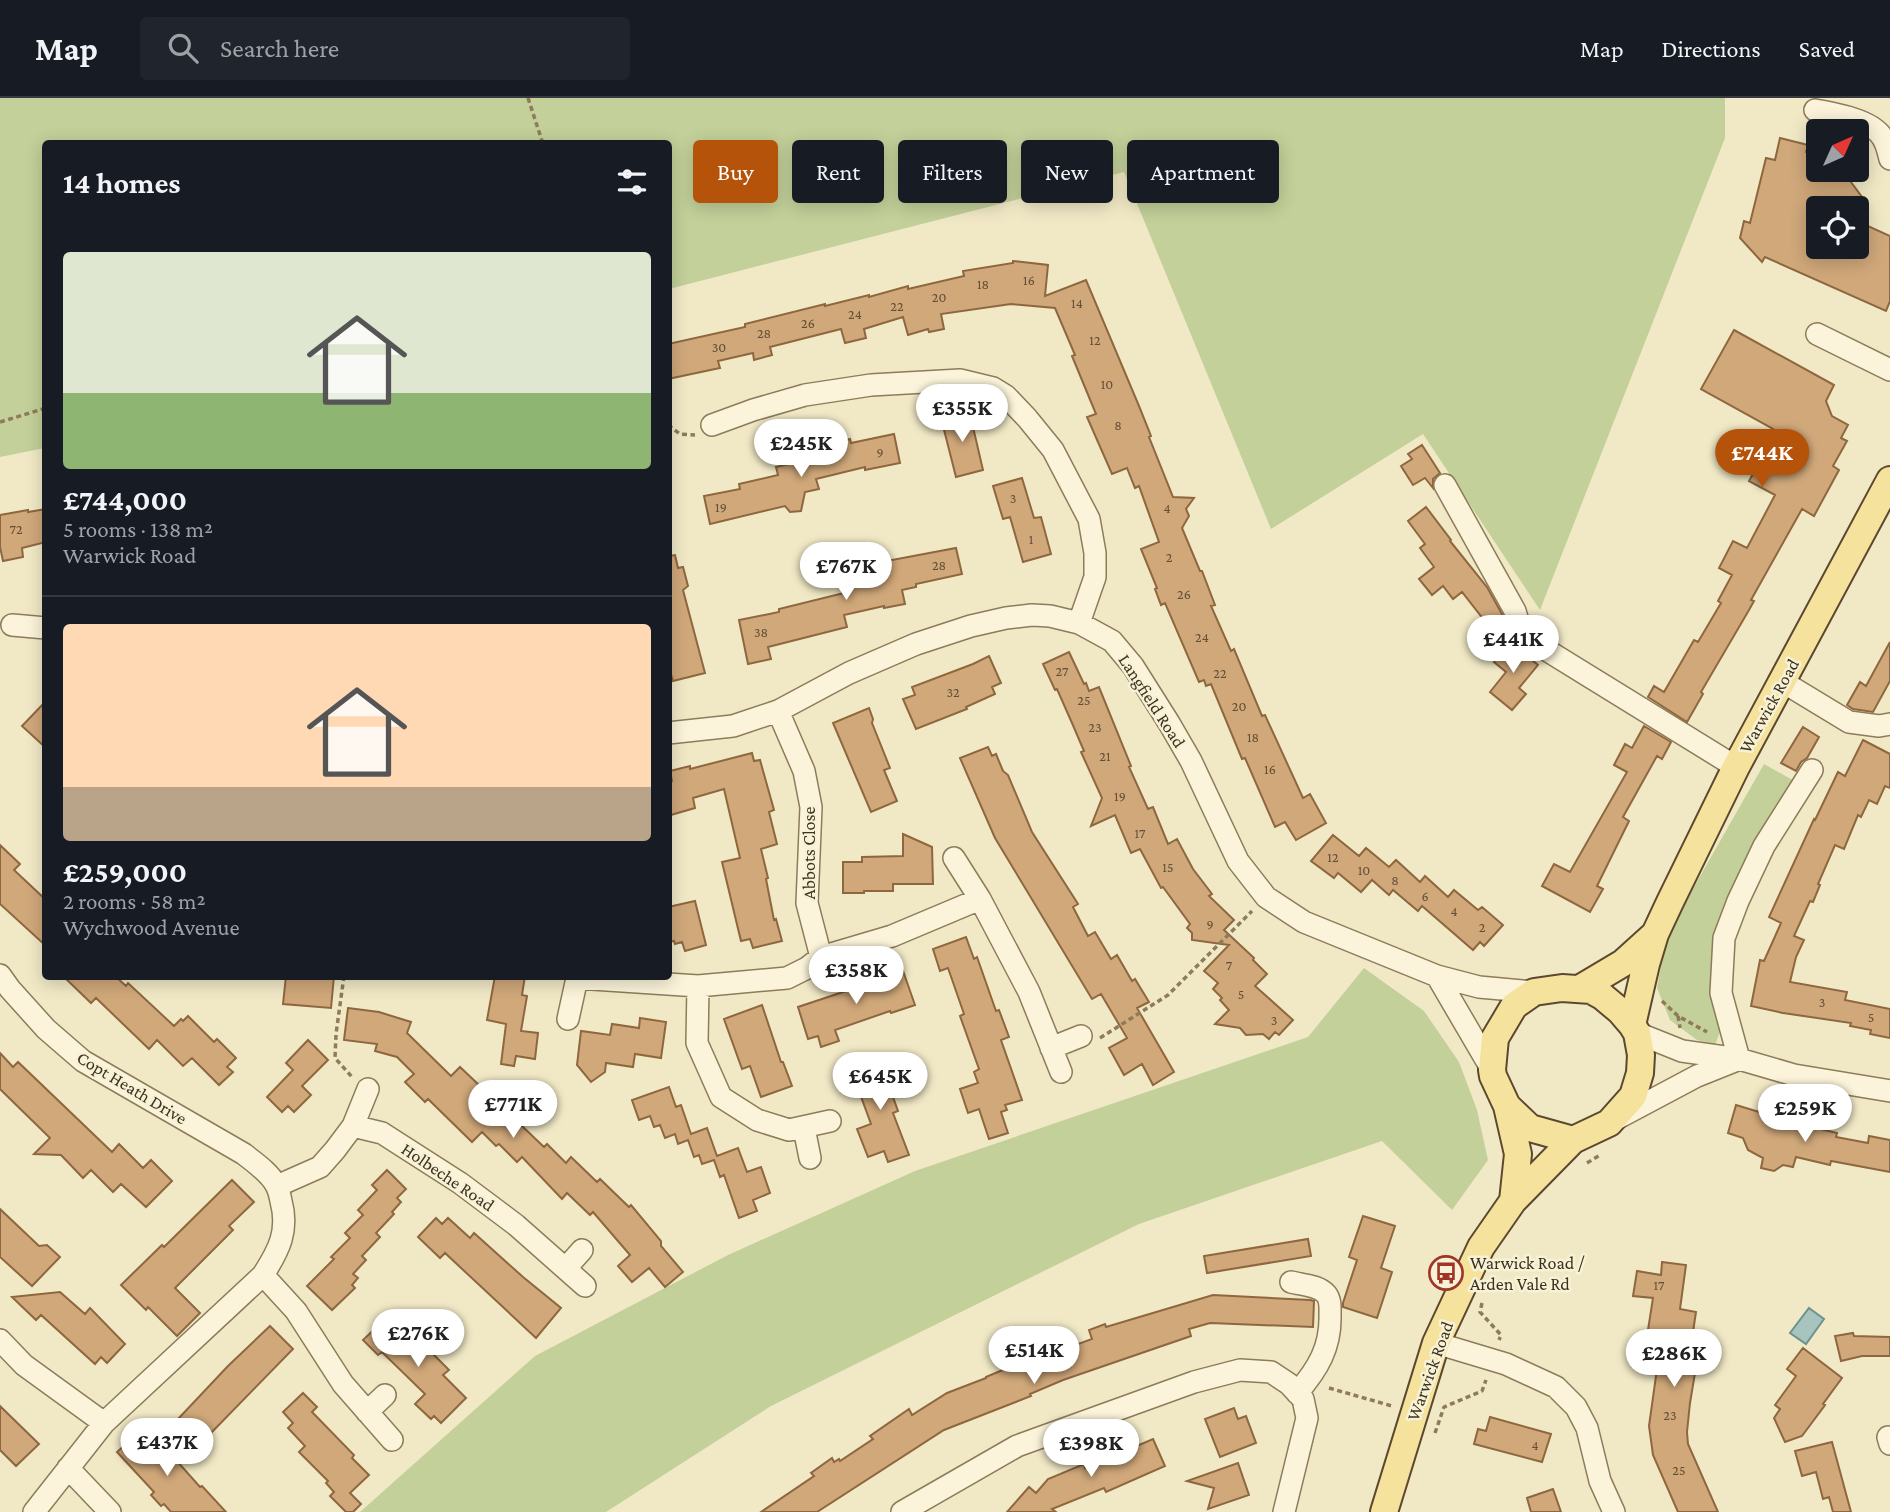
<!DOCTYPE html>
<meta charset="utf-8">
<style>
body{margin:0;font-family:"Crimson Pro",serif;background:#20242c;color:#f1f3f6;height:100vh;display:flex;flex-direction:column;font-size:26px;white-space:nowrap}
*{box-sizing:border-box;margin:0}
p{font-size:23px;color:#9ea1a6}
.icon{flex:none;width:38px;height:38px;fill:none;stroke:currentColor;stroke-width:2;stroke-linecap:round;stroke-linejoin:round}
.map{position:relative;flex:1;overflow:hidden}
.sheet{position:absolute;left:42px;top:42px;width:630px;height:840px;display:flex;flex-direction:column;background:#171b24;border-radius:7px;box-shadow:0 4px 18px #0003}
.sheet>*{flex:none}
.banner{position:absolute;left:693px;top:42px;width:665px;height:63px;display:flex;gap:14px}
.needle{width:46px;rotate:45deg}
.buttons{position:absolute;left:1806px;top:21px;display:grid;gap:14px}
.buttons a{display:grid;place-items:center;width:63px;height:63px;border-radius:7px;background:#171b24;box-shadow:0 4px 18px #0003;font-size:35px}
.price{position:absolute;translate:-50% -60px;padding:0 16px;border-radius:24px;background:#fff;color:#222;font-size:23px;line-height:46px;filter:drop-shadow(0 2px 4px #0008)}
.price::after{content:'';position:absolute;left:50%;top:42px;width:21px;height:16px;margin-left:-10px;background:inherit;clip-path:polygon(0 0,100% 0,50% 100%)}
.price.on{background:#b45309;color:#fff}
ul{padding:0;list-style:none}
li{display:grid;align-content:center;gap:14px;height:371px;padding:0 21px}
li+li{border-top:2px solid #363941}
li span{display:grid;place-items:center;height:217px;border-radius:7px;color:#555}
li>.icon{margin-inline-start:auto}
span .icon{width:126px;height:126px;fill:#fffc;stroke-width:1}
li b{font-size:30px}
h2{display:flex;justify-content:space-between;align-items:center;height:84px;padding:0 21px;font-size:30px}
.chip{padding:0 24px;border-radius:7px;background:#171b24;box-shadow:0 4px 18px #0003;font-size:24px;line-height:63px}
.chip.on{background:#b45309;color:#fff}
header{display:flex;align-items:center;gap:42px;box-sizing:border-box;height:98px;padding:0 35px;background:#171b24;border-bottom:2px solid #363941}
header strong{font-size:33px}
nav{display:flex;gap:38px;margin-inline-start:auto;font-size:24px}
.search{width:490px;height:63px;background:#20242c;display:flex;align-items:center;gap:18px;box-sizing:border-box;padding:0 24px;border-radius:7px;color:#9ea1a6;font-size:26px}
.map>svg:first-child{display:block}
.green{fill:#c3d099}
.water{fill:#a8c4bf;stroke:#6d938e;stroke-width:2}
.building{fill:#d0a87a;stroke:#8e673f;stroke-width:2}
.lines{fill:none;stroke-linecap:round;stroke-linejoin:round}
.minor-casing{stroke:#8d7b5a;stroke-width:24}
.major-casing{stroke:#5b482f;stroke-width:30}
.path{stroke:#8d7b5a;stroke-width:3.5;stroke-dasharray:5 3.5;stroke-linecap:butt}
.minor{stroke:#fbf4da;stroke-width:21}
.major{stroke:#f5e39d;stroke-width:26}
.labels{text-anchor:middle;stroke-width:5;stroke-linejoin:round;paint-order:stroke}
.number-label{font-size:14px;fill:#624f36}
.street-label{font-size:18px;fill:#3d311f;stroke:#f7f2d6}
.poi-label{font-size:18px;fill:#3d311f;stroke:#f7f2d6;text-anchor:start}
</style>
<header>
<strong>Map</strong>
<div class="search"><svg class="icon" aria-label="search" viewBox="0 0 24 24"><circle cx="10" cy="10" r="6"/><path d="M15 15l6 6"/></svg>Search here</div>
<nav><a>Map</a><a>Directions</a><a>Saved</a></nav>
</header>
<div class="map">
<svg width="1890" height="1414" viewBox="0 0 1890 1414">
<rect width="100%" height="100%" fill="#f1e9c6"/>
<path class="green" d="M0 0H1725V40L1540 512 1423 336 1271 431 1124 74 669 191 668 46H46L45 350 0 359Z
M1764 666 1798 685 1748 764 1716 901 1720 934 1715 947 1697 942 1670 922 1657 890 1666 838Z
M1364 870 1424 913 1459 964 1477 1012 1488 1062 1452 1112 1382 1043 1139 1126 771 1308 606 1414H360L535 1258 728 1157 915 1073 1308 939Z"/>
<path class="water" d="M1809 1210 1824 1221 1806 1246 1790 1235Z"/>
<path class="building" d="M1780 40 1808 47 1806 54 1818 57V72H1842L1862 99 1841 110H1818V149H1857V123L1890 138V203L1886 213 1765 159 1762 164 1740 140 1744 123 1750 125 1766 60 1775 62Z
M1013 163 1048 167 1045 198 1086 182 1139 308 1151 338 1149 339 1173 399 1194 400 1186 411 1189 418 1182 430 1200 473H1202L1215 507 1211 508 1231 553 1234 551 1262 618 1265 617 1303 700 1310 696 1326 725 1296 742 1285 724 1275 729 1245 660 1242 661 1211 586 1206 588 1204 582 1199 584 1165 505 1161 507 1155 491 1157 490 1141 451 1159 444 1139 388 1135 390 1127 370 1112 376 1087 319 1096 316 1072 258 1075 257 1055 210 1011 206 941 216 944 231 929 234 928 231 908 237 903 219 864 231 866 240 845 245 841 231 770 249 772 257 754 262 753 255 718 263 720 270 668 281V246L745 229V226L825 206V208L869 197V199L908 188V191L964 178 963 173 1013 165Z
M1734 232 1834 287 1826 303 1832 318 1848 327 1841 340 1847 343 1833 368 1839 372 1814 418 1802 411 1751 502 1754 503 1749 512 1701 594 1703 596 1687 624 1648 599 1654 588 1664 594 1694 542 1698 544 1721 505 1718 503 1732 477 1719 470 1733 443 1747 450 1775 397 1749 383 1760 363 1756 360 1773 331 1701 291Z
M969 312 983 372 956 379 941 320Z
M894 336 900 365 865 372V369L816 381 819 391 805 394 801 413 790 414 785 408 710 426 704 398 740 391 739 386 778 377 776 369 819 359 816 350 850 341 851 345Z
M1422 347 1440 375 1433 381V390L1425 380 1413 387 1401 368 1412 361 1408 356Z
M1022 380 1034 420 1041 419 1051 456 1023 464 1010 419 1003 421 993 388Z
M1426 409 1451 442 1450 443 1487 489 1503 518 1506 528 1495 536 1462 494 1453 501 1443 488 1432 497 1419 481 1434 469 1420 450 1425 446 1408 423Z
M46 411V444L22 450 23 459 3 463 0 449V417L28 412V414Z
M956 450 962 476 916 486V489L902 492 905 506 884 510V508L844 517 847 529 768 549 771 561 748 566 739 522 779 514V511L848 494 845 482 877 474 876 465Z
M675 457 678 470 683 469 688 488 683 492 705 575 673 583 668 566V458Z
M1510 544 1538 567 1519 590 1526 596 1512 612 1490 594 1506 574 1494 564Z
M1890 544V583L1873 614 1853 611 1847 607 1860 584 1866 588Z
M1069 554 1084 586 1086 585 1089 593 1099 589 1131 668 1129 669 1148 711 1153 709 1168 746 1177 741 1193 771 1212 796 1209 798 1234 822 1224 832 1254 860 1253 862 1267 876 1255 888 1293 922 1279 937 1275 934 1269 941 1263 936 1246 937 1240 930 1215 926 1229 912 1220 902 1222 900 1213 891 1218 885 1204 873 1229 847 1192 842V835L1187 830 1190 826 1163 789 1161 790 1140 751 1131 755 1115 717 1091 728 1102 700 1081 654 1084 653 1072 625 1057 591 1055 592 1043 566Z
M989 558 1001 585 992 589 995 596 966 609 967 611 916 631 903 601 915 597 912 589 973 566Z
M46 603V650L22 628Z
M869 610 873 621 872 625 890 670 884 672 897 703 871 714 833 625Z
M1644 628 1671 644 1662 661 1657 658 1623 719 1629 723 1597 788 1603 791 1590 814 1542 788 1554 766 1570 774 1627 674 1614 667 1625 646 1632 650Z
M1803 629 1819 639 1807 660 1801 664 1796 673 1781 665Z
M1863 642 1890 656V690L1885 688 1877 706 1869 702 1861 719 1858 717 1844 751 1835 747 1818 786 1820 787 1813 804 1810 803 1794 838 1804 842 1796 859 1790 884 1847 894 1845 902 1890 911V940L1870 936 1871 932 1850 928 1851 925 1783 915 1751 908 1760 862 1764 863 1781 825 1769 819 1814 721 1815 722 1838 674 1845 678Z
M988 649 992 658 996 656 1003 673 1008 677 1032 734 1078 806 1073 809 1088 838 1095 834 1111 861 1117 857 1132 883 1135 881 1149 904 1137 910 1174 974 1153 987 1142 966 1124 977 1109 950 1127 940 1101 896 1092 901 995 740 960 660Z
M752 655 754 663 760 662 774 712 769 714 777 746 761 751 768 780 766 781 774 822 776 821 782 843 753 850 750 841 741 843 722 764 740 760 724 691 693 700 695 710 671 717 668 707V684L672 683 670 673 690 668V671Z
M903 736 932 749 933 786H893V793H864V795H843V764H862V759L903 758Z
M1333 737 1359 758 1366 750 1389 769 1396 762 1420 784 1425 778 1448 799 1454 792 1478 812 1482 809 1503 827 1484 848 1480 844 1473 852 1422 808 1418 813 1393 792 1389 797 1372 782 1361 794 1338 775 1334 780 1311 763Z
M0 747 20 766 14 772 46 802V848L0 806Z
M695 803 706 847 685 853 682 844 675 846 674 843 668 844V809Z
M966 839 974 861 977 859 996 913 999 912 1009 939 1001 942 1022 1002 1005 1007 1007 1012 1001 1014 1008 1035 989 1041 979 1011 968 1015 960 991 978 985 974 974 979 971 960 918 964 916 948 870 940 873 933 851Z
M902 870 915 907 891 915 890 913 835 932 839 943 821 949 818 938 808 941 798 909 855 890 854 887Z
M63 878H115L126 888 128 885 174 928 181 921 183 923 188 918 214 944 217 941 236 960 227 969 233 974 219 987 192 960 183 968 157 942 149 951 96 900 91 905Z
M286 878H334L331 910 283 906Z
M495 878H525L522 897 527 898 521 933 538 935 535 961 516 958 514 968 501 966 506 926 487 922Z
M762 907 781 964H783L792 988 761 999 750 968 742 971 724 921Z
M348 910 379 914 411 924 407 935 451 978 460 969 544 1049 547 1046 566 1065 571 1059 597 1084 600 1081 629 1109 631 1107 661 1143V1148L683 1174 665 1189 649 1170 632 1184 618 1168 630 1157 593 1114 590 1117 567 1095 562 1101 522 1059 517 1064 499 1046 496 1048 482 1034 472 1044 428 1001 425 1004 405 984 414 976 397 959 375 953 377 946 344 942Z
M640 920 666 924 661 960 635 956 633 969 606 965 605 974 591 984 577 967 581 933 610 937 612 926 639 930Z
M308 942 328 962 302 988 311 997 294 1014 288 1008 282 1014 267 999 293 972 286 965Z
M0 955 13 969 18 964 112 1054 119 1046 143 1070 151 1062 172 1083 146 1109 121 1086 113 1094 91 1072 83 1080 61 1057 34 1056 50 1040 0 991Z
M882 963 885 970 893 967 900 984 889 988 898 1013 893 1015 909 1057 888 1064 884 1053 868 1059 857 1031 871 1026 852 974Z
M669 989 676 1009 681 1007 691 1036 707 1030 717 1058 738 1050 747 1074 761 1069 770 1095 753 1102 757 1113 739 1120 724 1077 720 1079 714 1062 702 1066 699 1057 694 1059 688 1042 678 1046 675 1036 665 1040 660 1027 654 1029 650 1018 639 1022 632 1002Z
M1736 1007 1769 1017 1767 1023 1807 1032 1808 1028 1837 1035 1836 1039 1868 1045 1869 1038 1890 1042V1074L1831 1063 1830 1067 1796 1059 1793 1069 1783 1067 1774 1073 1761 1070 1763 1060 1748 1052 1743 1040 1728 1035Z
M387 1072 406 1091 397 1100 401 1104 392 1114 394 1116 376 1135 380 1139 362 1158 366 1162 353 1176 358 1180 352 1187 355 1190 332 1212 307 1188 334 1161 331 1159 350 1140 345 1135 363 1117 358 1112 377 1092 372 1087Z
M232 1082 254 1104 229 1128 233 1132 175 1190 200 1215 177 1238 148 1209 146 1212 121 1187 162 1147 164 1149Z
M0 1111 39 1148 47 1147 60 1159 32 1188 0 1159Z
M1363 1118 1395 1128 1381 1170 1392 1174 1377 1220 1343 1209V1205L1357 1162 1349 1159Z
M436 1120 442 1126 448 1120 470 1140 474 1135 523 1179 561 1210 536 1240 445 1155 440 1160 418 1139Z
M1308 1141 1311 1158 1207 1175 1204 1158Z
M1662 1164 1686 1167 1680 1211 1696 1214 1688 1267 1696 1269 1690 1305 1687 1334 1688 1346 1718 1414H1678L1653 1357 1649 1328 1662 1235 1648 1232 1653 1200 1633 1198 1637 1173 1661 1177Z
M60 1194 85 1216 90 1210 125 1246 107 1265 101 1259 95 1266 41 1217 36 1222 12 1199Z
M1213 1197 1310 1202 1314 1203 1313 1229 1210 1225 1189 1231 1191 1238 1063 1282 1030 1296 1031 1298 944 1332 817 1414H761L814 1378 811 1375 832 1360 834 1364 839 1361 840 1363 873 1341 870 1338 909 1311 912 1317 947 1295 986 1280V1279L1060 1248 1062 1252 1092 1241 1089 1232 1105 1226 1106 1229Z
M384 1222 393 1230 397 1226 408 1237 411 1234 449 1272 443 1277 466 1300 441 1325 434 1318 431 1321 415 1306 425 1296 382 1254 378 1257 363 1242Z
M270 1228 293 1251 210 1336 205 1331 197 1339 178 1321 228 1268Z
M1853 1235 1854 1238 1890 1239V1258H1862L1841 1263 1835 1238Z
M1803 1250 1842 1280 1823 1306 1825 1307 1802 1338 1785 1344 1774 1320 1780 1311 1775 1307 1796 1278 1787 1271Z
M303 1295 317 1309 312 1314 354 1357 352 1360 369 1377 350 1395 361 1406 353 1414H346L330 1398 334 1394 326 1385 328 1383 299 1354 305 1348 288 1330 293 1325 283 1314Z
M0 1308 39 1346 16 1368 0 1352Z
M1234 1310 1238 1321 1246 1318 1256 1345 1220 1359 1205 1321Z
M1490 1319 1551 1336 1542 1364 1474 1346 1478 1331 1486 1333Z
M136 1337 149 1339 166 1356 169 1354 200 1389 202 1388 226 1414H171L164 1406 161 1408 151 1397 154 1394 117 1354Z
M1153 1341 1165 1368 1106 1394 1104 1390 1052 1411 1056 1414H1007L1029 1389 1036 1395 1048 1381 1084 1366 1085 1370Z
M1832 1344 1851 1414H1833L1829 1399 1823 1401 1816 1374 1802 1378 1795 1353Z
M1238 1365 1249 1397 1208 1411 1214 1390 1187 1383Z
M1553 1391 1561 1414H1531L1527 1400Z"/>
<g class="lines">
<g class="minor-casing">
<path id="minor" d="M1815 12C1833 15 1866 21 1879 35 1885 41 1888 52 1890 61
M1817 236 1890 272
M712 327 753 312 805 297 871 287 960 282 993 290 1006 298 1027 320 1053 352 1089 421 1095 455V479L1079 525
M1445 387 1515 513 1522 537 1736 669
M12 527 46 530
M1783 584 1849 624 1879 628 1890 626
M778 613 804 673 811 709 807 805 821 859 892 838 980 801 1029 894 1061 974
M668 635 733 628 778 613 849 575 916 546 971 528 1006 520 1032 517 1050 518 1079 525 1112 543 1133 568 1169 625 1191 663 1238 763 1266 799 1304 824 1437 878 1479 889 1534 894
M954 760 980 801
M821 859 807 870 787 880 698 888 697 945 721 999 757 1022 789 1032 830 1023
M0 877 10 891 46 931 83 963 244 1056C255 1065 269 1074 276 1087 279 1092 280 1098 281 1103 289 1133 279 1152 263 1177L104 1325 34 1414
M577 878V880L698 888
M1437 878 1492 972
M568 921 577 880
M1637 935 1682 953 1739 961 1794 977 1890 993
M1051 950 1081 938
M1739 961 1721 895 1724 840 1738 803 1764 748 1812 672
M368 991 353 1028 382 1035 460 1085 516 1127 585 1188
M1618 1020 1697 978 1737 962
M804 1030 810 1060
M277 1088 320 1069 335 1052 353 1028
M566 1170 582 1152
M263 1177 296 1213 343 1286 392 1342
M1291 1184C1302 1187 1318 1187 1326 1196 1331 1202 1330 1210 1330 1217 1331 1249 1318 1271 1297 1295
M0 1242 24 1267 104 1325
M1436 1245 1506 1266 1556 1289 1576 1309 1587 1330 1600 1383 1614 1414
M367 1314 385 1297
M1888 1339 1890 1346
M68 1370 110 1414
M902 1414 1017 1348 1194 1284 1240 1272 1271 1274 1289 1286 1303 1301 1307 1320 1284 1414"/>
</g>
<g class="major-casing">
<path id="major" d="M1581 890 1623 865 1654 837
M1632 927 1646 866 1655 836 1670 804 1736 669 1890 382
M1507 1008 1530 1030 1573 1042
M1384 1414 1436 1245 1481 1149 1513 1103 1573 1042 1609 1025 1633 998 1640 975 1641 957 1637 935 1632 927 1620 913 1602 898 1591 892 1562 890 1534 894 1514 908 1495 940 1492 972 1493 978 1507 1008 1518 1056 1513 1103"/>
</g>
<path class="path" d="M528 0 543 46
M0 324 46 310
M668 327 680 336 695 337
M344 878 336 936 335 960 352 979
M1662 903 1678 918 1707 934
M1678 918 1680 930
M1100 940 1168 897 1252 813
M1587 1065 1600 1057
M1482 1205 1480 1214 1501 1237 1499 1242
M1329 1290 1392 1308
M1435 1335 1444 1309 1482 1293 1486 1282"/>
<use href="#minor" class="minor"/>
<use href="#major" class="major"/>
</g>
<defs>
<g id="bus-ring" transform="scale(1.75)"><circle r="9.5" fill="#f7f2d6" stroke="#9f3427" stroke-width="1.5"/><path d="M-5-6H5V4H4V6H2V4H-2V6H-4V4H-5ZM-3.5-4V0h7V-4ZM-3.5 1.2v1.5H-2V1.2ZM2 1.2v1.5H3.5V1.2Z" fill="#9f3427"/></g>
</defs>
<g fill-rule="evenodd">
<use href="#bus-ring" x="1446" y="1175"/>
</g>
<g class="labels">
<g class="number-label">
<text x="1029" y="187">16</text>
<text x="983" y="191">18</text>
<text x="939" y="204">20</text>
<text x="1077" y="210">14</text>
<text x="897" y="213">22</text>
<text x="855" y="221">24</text>
<text x="808" y="230">26</text>
<text x="764" y="240">28</text>
<text x="1095" y="247">12</text>
<text x="719" y="254">30</text>
<text x="1107" y="291">10</text>
<text x="1118" y="332">8</text>
<text x="880" y="359">9</text>
<text x="1013" y="405">3</text>
<text x="721" y="414">19</text>
<text x="1167" y="415">4</text>
<text x="16" y="436">72</text>
<text x="1031" y="446">1</text>
<text x="1169" y="464">2</text>
<text x="939" y="472">28</text>
<text x="1184" y="501">26</text>
<text x="761" y="539">38</text>
<text x="1202" y="544">24</text>
<text x="1062" y="578">27</text>
<text x="1220" y="580">22</text>
<text x="953" y="599">32</text>
<text x="1084" y="607">25</text>
<text x="1239" y="613">20</text>
<text x="1095" y="634">23</text>
<text x="1253" y="644">18</text>
<text x="1105" y="663">21</text>
<text x="1270" y="676">16</text>
<text x="1120" y="703">19</text>
<text x="1140" y="740">17</text>
<text x="1333" y="764">12</text>
<text x="1168" y="774">15</text>
<text x="1364" y="777">10</text>
<text x="1395" y="787">8</text>
<text x="1425" y="803">6</text>
<text x="1454" y="818">4</text>
<text x="1210" y="831">9</text>
<text x="1482" y="834">2</text>
<text x="1229" y="872">7</text>
<text x="1241" y="901">5</text>
<text x="1822" y="909">3</text>
<text x="1871" y="924">5</text>
<text x="1274" y="927">3</text>
<text x="1659" y="1192">17</text>
<text x="1670" y="1322">23</text>
<text x="1535" y="1352">4</text>
<text x="1679" y="1377">25</text>
</g>
<g class="street-label">
<text transform="translate(1152 603) rotate(57)" y="6">Langfield Road</text>
<text transform="translate(1769 608) rotate(-61)" y="6">Warwick Road</text>
<text transform="translate(809 755) rotate(-90)" y="6">Abbots Close</text>
<text transform="translate(132 990) rotate(31)" y="6">Copt Heath Drive</text>
<text transform="translate(448 1079) rotate(34)" y="6">Holbeche Road</text>
<text transform="translate(1430 1273) rotate(-70)" y="6">Warwick Road</text>
</g>
<g class="poi-label">
<text x="1470" y="1171">Warwick Road /<tspan x="1470" dy="21">Arden Vale Rd</tspan></text>
</g>
</g>
</svg>
<div class="buttons">
<a><svg class="needle" viewBox="-14 -14 28 28"><path d="M0-13l5 13h-10z" fill="#e53935"/><path d="M0 13l5-13h-10z" fill="#9ea1a6"/></svg></a>
<a><svg class="icon" aria-label="locate" viewBox="0 0 24 24"><circle cx="12" cy="12" r="6"/><path d="M12 2v4M12 18v4M2 12h4M18 12h4"/></svg></a>
</div>
<b class="price" style="left:962px;top:346px">£355K</b>
<b class="price" style="left:801px;top:381px">£245K</b>
<b class="price on" style="left:1762px;top:391px">£744K</b>
<b class="price" style="left:846px;top:504px">£767K</b>
<b class="price" style="left:1513px;top:577px">£441K</b>
<b class="price" style="left:856px;top:908px">£358K</b>
<b class="price" style="left:880px;top:1014px">£645K</b>
<b class="price" style="left:513px;top:1042px">£771K</b>
<b class="price" style="left:1805px;top:1046px">£259K</b>
<b class="price" style="left:418px;top:1271px">£276K</b>
<b class="price" style="left:1034px;top:1288px">£514K</b>
<b class="price" style="left:1674px;top:1291px">£286K</b>
<b class="price" style="left:167px;top:1380px">£437K</b>
<b class="price" style="left:1091px;top:1381px">£398K</b>
<div class="banner">
<a class="chip on">Buy</a>
<a class="chip">Rent</a>
<a class="chip">Filters</a>
<a class="chip">New</a>
<a class="chip">Apartment</a>
</div>
<section class="sheet">
<h2>14 homes<svg class="icon" aria-label="filters" viewBox="0 0 24 24"><path d="M4 7h16M4 17h16"/><circle cx="9" cy="7" r="2"/><circle cx="15" cy="17" r="2"/></svg></h2>
<ul>
<li><span style="background:linear-gradient(#dfe7d0 65%,#8fb573 0)"><svg class="icon" aria-label="home" viewBox="0 0 24 24"><path d="M3 11l9-7 9 7M6 9v11h12V9"/></svg></span><div><b>£744,000</b><p>5 rooms · 138 m²</p><p>Warwick Road</p></div></li>
<li><span style="background:linear-gradient(#ffd9b3 75%,#b9a48a 0)"><svg class="icon" aria-label="home" viewBox="0 0 24 24"><path d="M3 11l9-7 9 7M6 9v11h12V9"/></svg></span><div><b>£259,000</b><p>2 rooms · 58 m²</p><p>Wychwood Avenue</p></div></li>
</ul>
</section>
</div>
